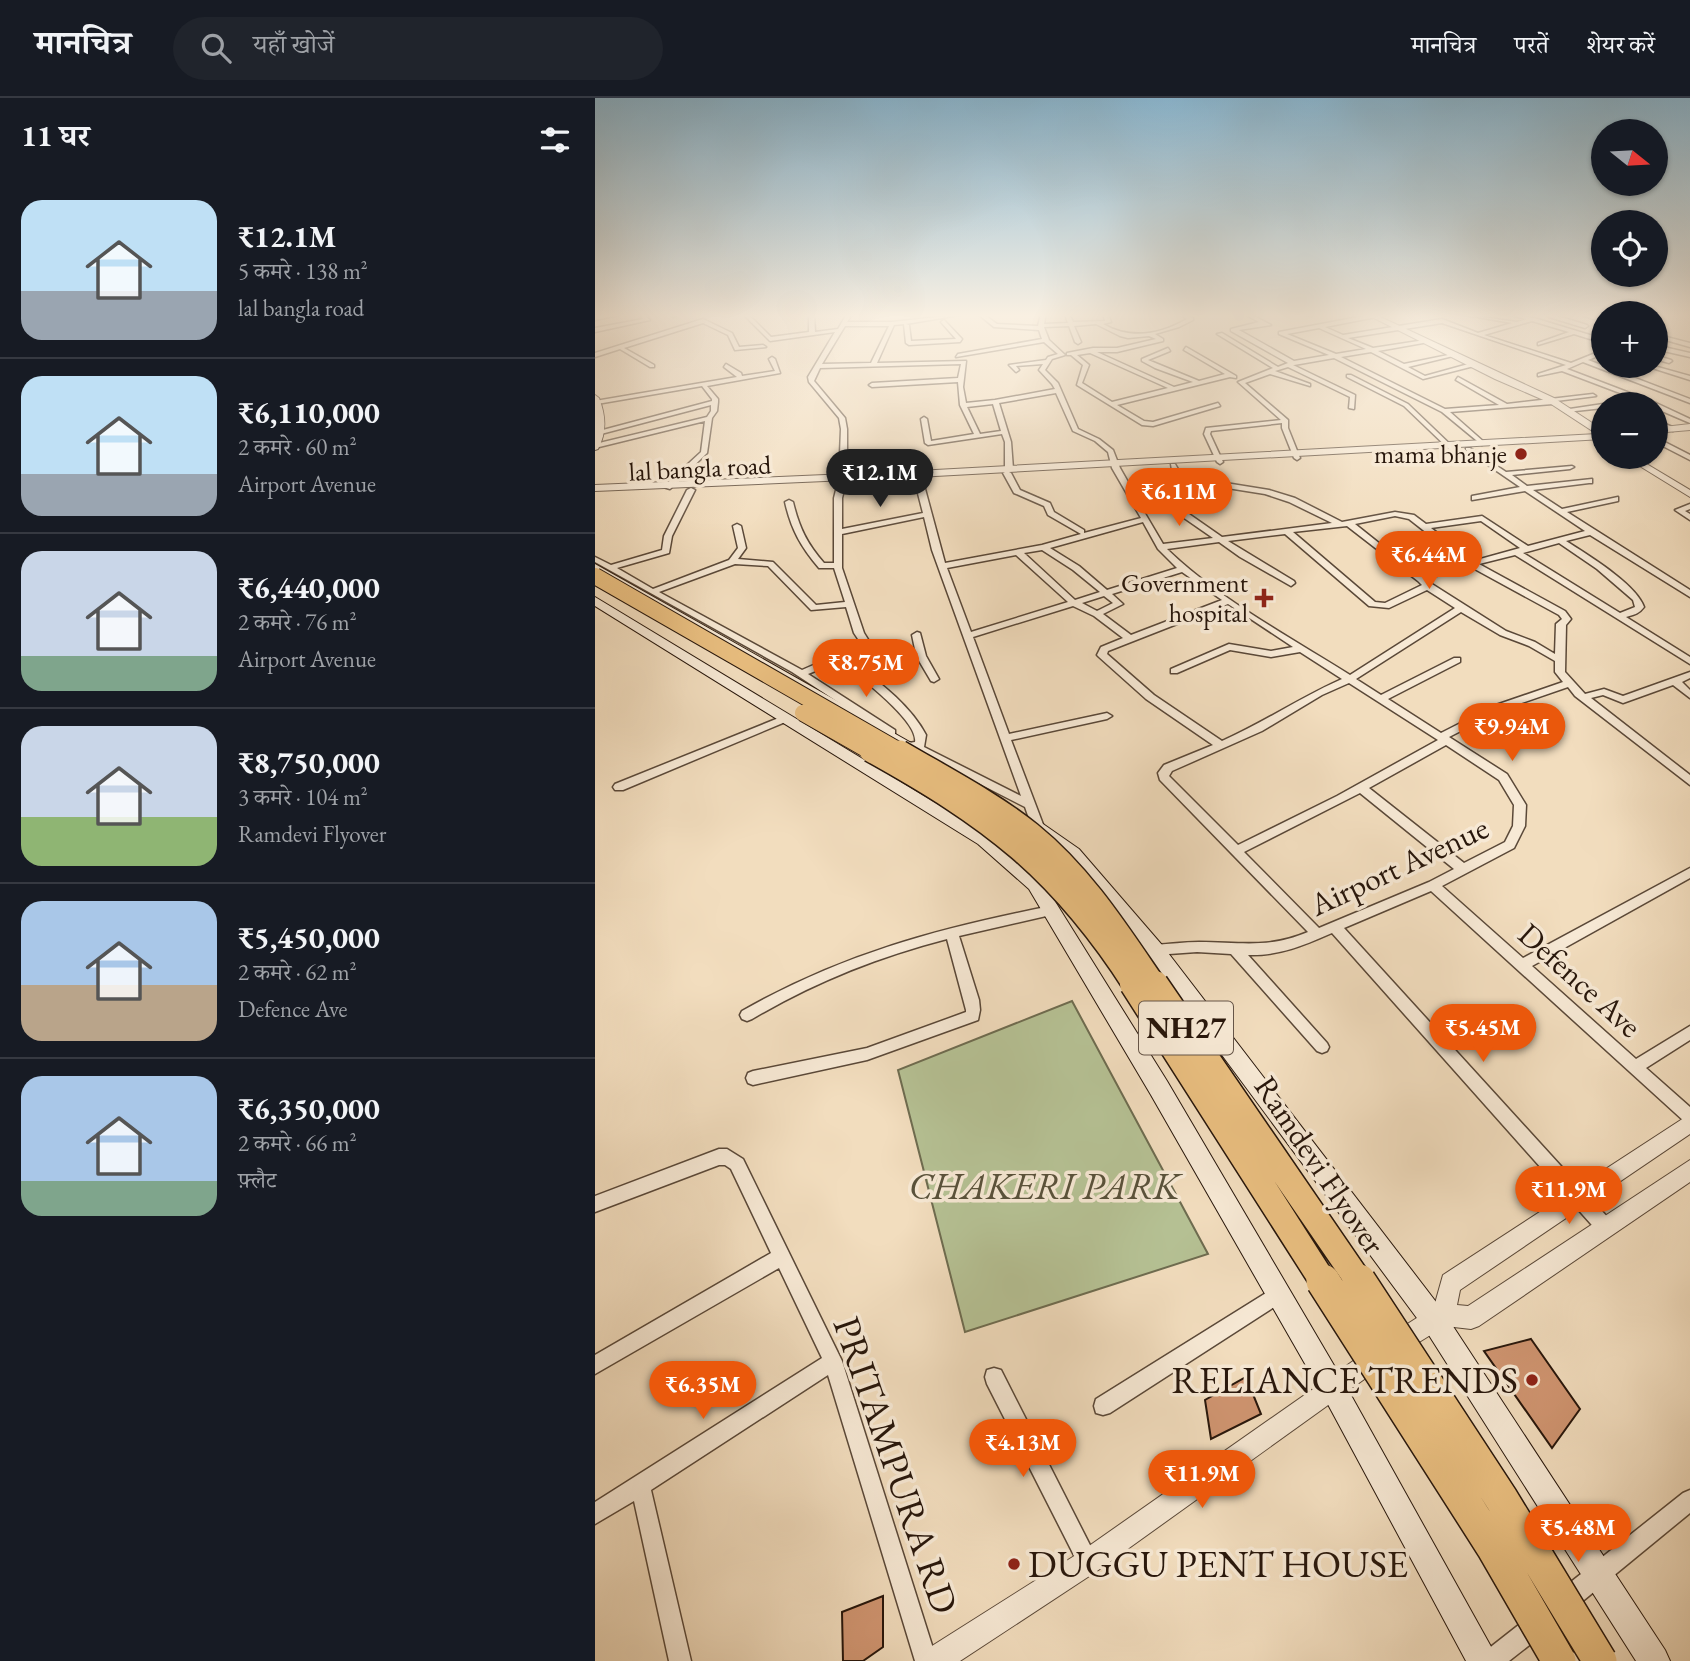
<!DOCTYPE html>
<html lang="hi">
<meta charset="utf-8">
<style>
body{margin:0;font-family:"EB Garamond","Noto Serif Devanagari",serif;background:#20242c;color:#f1f3f6;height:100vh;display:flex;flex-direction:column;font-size:26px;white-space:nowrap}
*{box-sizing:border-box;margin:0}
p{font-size:23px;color:#9ea1a6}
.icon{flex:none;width:38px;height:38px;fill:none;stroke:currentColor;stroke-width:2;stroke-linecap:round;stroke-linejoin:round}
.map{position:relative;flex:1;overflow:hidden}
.side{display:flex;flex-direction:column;background:#171b24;width:595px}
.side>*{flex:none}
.needle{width:46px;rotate:108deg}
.fabs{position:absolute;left:996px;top:21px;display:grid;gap:14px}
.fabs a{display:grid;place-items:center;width:77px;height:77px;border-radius:50%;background:#171b24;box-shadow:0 2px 5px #0004;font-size:35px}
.price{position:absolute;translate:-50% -60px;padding:0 16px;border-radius:24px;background:#ea580c;color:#fff;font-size:23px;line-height:46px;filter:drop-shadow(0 2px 4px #0008)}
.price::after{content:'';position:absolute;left:50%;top:42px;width:21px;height:16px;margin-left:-10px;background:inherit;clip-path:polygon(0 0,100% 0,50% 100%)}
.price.on{background:#222;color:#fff}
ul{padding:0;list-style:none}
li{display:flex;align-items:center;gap:21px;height:175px;padding:0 21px}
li+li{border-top:2px solid #363941}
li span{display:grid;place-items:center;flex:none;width:196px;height:140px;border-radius:21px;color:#555}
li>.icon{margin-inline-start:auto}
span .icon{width:84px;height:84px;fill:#fffc;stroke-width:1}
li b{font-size:30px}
h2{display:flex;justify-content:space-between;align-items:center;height:84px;padding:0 21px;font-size:30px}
header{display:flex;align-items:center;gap:42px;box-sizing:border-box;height:98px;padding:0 35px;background:#171b24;border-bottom:2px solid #363941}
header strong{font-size:33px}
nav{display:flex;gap:38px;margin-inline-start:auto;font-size:24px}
.search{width:490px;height:63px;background:#20242c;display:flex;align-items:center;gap:18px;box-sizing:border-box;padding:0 24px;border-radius:38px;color:#9ea1a6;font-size:26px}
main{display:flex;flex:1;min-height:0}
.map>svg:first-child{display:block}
.green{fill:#b6c295;stroke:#6e6c50;stroke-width:2}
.building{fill:#d09571;stroke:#27160b;stroke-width:2}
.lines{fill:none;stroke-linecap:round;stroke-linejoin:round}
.minor-casing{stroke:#5a4838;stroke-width:3}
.tertiary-casing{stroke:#5a4838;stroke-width:2}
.secondary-casing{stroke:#27160b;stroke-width:2}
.minor{fill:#f7e9d5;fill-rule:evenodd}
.tertiary{fill:#f7e9d5;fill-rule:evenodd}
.secondary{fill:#f7e9d5;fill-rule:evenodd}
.trunk-bridge-far3-casing{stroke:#27160b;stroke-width:18;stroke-linecap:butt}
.trunk-bridge-far2-casing{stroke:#27160b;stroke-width:24;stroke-linecap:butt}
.trunk-bridge-far1-casing{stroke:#27160b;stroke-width:29;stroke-linecap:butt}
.trunk-bridge-casing{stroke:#27160b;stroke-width:36;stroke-linecap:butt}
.trunk-bridge-far3{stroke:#e9be7f;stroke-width:16}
.trunk-bridge-far2{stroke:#e9be7f;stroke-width:21}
.trunk-bridge-far1{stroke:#e9be7f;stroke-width:26}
.trunk-bridge{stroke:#e9be7f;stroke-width:33}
.poi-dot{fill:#8f2418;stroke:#f7e9d5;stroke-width:2.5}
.labels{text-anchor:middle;stroke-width:7;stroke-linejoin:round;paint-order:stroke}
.far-poi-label{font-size:26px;fill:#27160b;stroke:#f7e9d5;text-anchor:end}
.far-street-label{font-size:26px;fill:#27160b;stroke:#f7e9d5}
.shield{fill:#f7e9d5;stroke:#655548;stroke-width:2}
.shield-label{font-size:30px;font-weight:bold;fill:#27160b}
.street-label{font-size:32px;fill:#27160b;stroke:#f7e9d5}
.near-park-label{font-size:38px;font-style:italic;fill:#59523b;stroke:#f7e9d5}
.near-poi-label{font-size:38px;fill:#27160b;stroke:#f7e9d5;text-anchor:end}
.near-street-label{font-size:38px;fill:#27160b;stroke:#f7e9d5}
</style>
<header>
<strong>मानचित्र</strong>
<div class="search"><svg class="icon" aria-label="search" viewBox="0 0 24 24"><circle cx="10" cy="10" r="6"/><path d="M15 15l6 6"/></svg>यहाँ खोजें</div>
<nav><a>मानचित्र</a><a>परतें</a><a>शेयर करें</a></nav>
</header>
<main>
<section class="side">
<h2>11 घर<svg class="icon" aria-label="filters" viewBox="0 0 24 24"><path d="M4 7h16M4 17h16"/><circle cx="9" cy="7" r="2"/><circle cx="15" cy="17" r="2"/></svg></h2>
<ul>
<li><span style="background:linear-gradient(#bfe0f5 65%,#9aa5b1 0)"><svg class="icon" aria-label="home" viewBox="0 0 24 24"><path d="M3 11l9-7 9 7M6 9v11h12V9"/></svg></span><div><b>₹12.1M</b><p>5 कमरे · 138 m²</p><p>lal bangla road</p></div></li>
<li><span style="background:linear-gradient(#bfe0f5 70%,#9aa5b1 0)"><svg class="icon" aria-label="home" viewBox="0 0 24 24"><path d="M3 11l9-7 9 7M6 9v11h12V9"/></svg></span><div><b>₹6,110,000</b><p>2 कमरे · 60 m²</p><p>Airport Avenue</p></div></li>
<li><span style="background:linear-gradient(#c9d6e8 75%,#7fa58c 0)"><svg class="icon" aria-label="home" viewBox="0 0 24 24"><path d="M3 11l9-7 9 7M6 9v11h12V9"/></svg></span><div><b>₹6,440,000</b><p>2 कमरे · 76 m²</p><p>Airport Avenue</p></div></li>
<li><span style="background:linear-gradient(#c9d6e8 65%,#8fb573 0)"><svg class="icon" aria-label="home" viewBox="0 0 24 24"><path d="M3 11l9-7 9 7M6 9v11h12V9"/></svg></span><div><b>₹8,750,000</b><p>3 कमरे · 104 m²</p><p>Ramdevi Flyover</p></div></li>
<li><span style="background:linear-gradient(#a9c7e8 60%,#b9a48a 0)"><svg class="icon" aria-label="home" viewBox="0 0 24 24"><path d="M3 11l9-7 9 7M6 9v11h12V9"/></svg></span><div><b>₹5,450,000</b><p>2 कमरे · 62 m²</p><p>Defence Ave</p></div></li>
<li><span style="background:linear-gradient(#a9c7e8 75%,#7fa58c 0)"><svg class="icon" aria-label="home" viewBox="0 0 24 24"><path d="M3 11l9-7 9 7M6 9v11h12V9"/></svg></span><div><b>₹6,350,000</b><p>2 कमरे · 66 m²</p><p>फ़्लैट</p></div></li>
</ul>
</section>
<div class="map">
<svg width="1095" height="1563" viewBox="0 0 1095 1563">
<rect width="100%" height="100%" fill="#f2ddbe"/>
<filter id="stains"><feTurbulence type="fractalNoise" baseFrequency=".00286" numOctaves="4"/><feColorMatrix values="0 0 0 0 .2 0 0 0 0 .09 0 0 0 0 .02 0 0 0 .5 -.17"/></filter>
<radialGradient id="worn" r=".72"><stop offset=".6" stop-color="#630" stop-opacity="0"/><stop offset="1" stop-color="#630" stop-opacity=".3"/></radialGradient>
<path class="green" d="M477 903 613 1156 370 1234 303 972Z"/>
<path class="building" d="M936 1241 985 1311 957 1350 889 1253Z
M651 1279 666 1316 616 1341 610 1302Z
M288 1498V1549L268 1563H248L247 1514Z"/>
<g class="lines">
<g class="minor-casing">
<path id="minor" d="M17 216H28L0 222V218Z
M44 216H49L55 222 0 234V230L48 221Z
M73 216H79L81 217 78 219Z
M148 216H153L176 239 214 234V216H219L220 234 243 231 252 216H257L252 224H297L370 216 311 226 314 227 316 243 361 241 346 224 349 222 367 241 365 244 314 247 311 245 309 226 299 227 282 265 371 263 368 289 371 305 400 302 460 291 457 286 444 272 448 266 421 268 424 272 421 274 414 267 451 262 453 259 463 256 449 244 361 259 363 256 447 241 444 232 399 229 383 216H388L402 226 443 228 446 216H451L449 226 473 225 470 216H474L478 224 510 223 508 216H513L516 224 508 226C536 242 564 237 592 221L584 216H590L598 220V222L584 229 560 236 568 241V243L522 254H502L579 289 598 284 560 270 547 263V261L573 250 575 253 553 262 604 283 630 276 589 252 591 249 641 278V280L635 279 522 307 549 323 558 324 623 305 625 308 558 328 547 327 482 287 488 267 476 257H472V255L498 250H522L561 241 554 238 533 240 525 238 501 226 479 228 486 244 483 246 480 244 474 228 449 229 454 242 470 257 457 261 450 272 463 285 483 331 504 341 518 352 525 370 546 407 584 409 627 439 737 425 694 404 670 396 582 382 578 378 576 366H580L587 378 674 392 700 400 747 424 800 414 819 417 831 426 887 418 933 448 990 433 930 393 877 402V398L925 389 871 352V350H875L911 374 977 368 979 369 975 371 917 377 932 388 997 381V385H994L938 392 967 411 1023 399V403L972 414 1095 492V499L995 437 971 443C993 457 1041 486 1049 509 1044 516 1038 517 1031 519L1095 559V566L920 457 884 466 970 513 976 521 971 527 970 574 990 596 1009 591 1028 598 1095 574V580L1087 584 1095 592V600L1078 587 1028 605 1008 597 996 600 1095 677V687L980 598 973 589 909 611 854 639 912 676 931 707 930 728 919 750 847 788 928 860 1095 770V780L937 868 1041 961 1095 928V942L1051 970 1095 1009V1026L1090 1024 836 793 749 830 1016 1123 1018 1129 1016 1135 1010 1137 1004 1135 737 835C710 847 684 858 653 857L732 945 734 949 732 953 727 955 722 953 636 856 602 854 560 857 555 856 553 852 555 848 560 847C575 846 589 844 604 844 645 844 673 851 713 834L565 682 563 675 569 667 618 647 551 601 504 559 502 557 506 549 528 540 499 518 478 508 378 539 414 636 512 615 517 618 512 621 416 642 449 729 443 733 437 729 430 709 313 649 312 647 313 645 320 644C324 623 262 577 245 563L213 576 300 632V636H292L197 574 0 464V459L16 467 67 452 69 438 92 392 96 390 100 392 77 438 74 455 22 470 58 491 134 462 143 450 138 428 142 426 146 428 151 450 143 461 178 464 221 507 250 504 239 470H224C206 449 196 431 190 404L194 402 198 404C204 429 212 446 229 465H239V400L244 380 246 331 244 320 214 284 213 279 240 234 175 243ZM250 228H294L276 265 227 266ZM495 255 573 290 517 304 487 285 494 267 482 257ZM366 266 363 280 277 285 274 287 277 289 363 284 365 307 379 336 336 343 332 321 329 319 326 321 330 345 333 347 407 336 410 344V371L414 373 418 371 416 344 404 305 461 295 478 333 500 343 513 354 517 370 546 420 489 435V432L459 414 455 405 425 392 416 375 412 373 408 375 419 395 449 408 453 417 486 436 447 447 350 465 326 376 322 374 318 376 328 415 247 431V400L252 380V331L250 320 219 283 225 270ZM398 306 406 333 385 336 372 309ZM548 412 579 413 618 440 568 446ZM800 418 814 421 870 465 824 477 760 426ZM329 419 337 452 426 698 329 649 331 637C315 606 280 581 253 560L270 552 281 569 284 570 323 561 336 583 339 584 344 581 331 558 325 535 322 534 317 537 321 556 287 564 269 535 247 470V436ZM886 423 925 450 878 463 836 430ZM548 424 563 451 582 470 512 492 484 468 455 450ZM752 428 823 483 827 487 790 505 780 504 698 434ZM690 436 774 508 794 510 832 492 860 510 755 577C696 540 621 499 572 451L624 444 645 459 696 488 700 485 699 483 633 443ZM964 445 1002 471 1038 502 1040 509 1025 515 928 455ZM447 452 478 472 505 494 480 502 429 455ZM421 457 473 504 376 534 352 470ZM140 466 173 468 216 512 251 509 259 535 267 547 247 555 237 548H231V552L239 558 207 572 64 494ZM876 469 964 517 967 521 961 526 960 556 940 544 911 533 829 481ZM587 474 627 502 536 537 508 516 528 506 517 496ZM509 498 518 505 502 513 487 505ZM633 506 698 549 676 553 634 546 576 571V575H582L635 552 676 559 705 554 747 581C706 599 668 625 627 643L559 597 512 556 513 553ZM866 514 905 537 934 548 960 563V574L968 584 901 607 846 635 793 601 865 564V560H859L786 597 761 581ZM754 585 843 642 742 698 643 747 574 678 577 673 667 633 727 597ZM851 647 904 682 919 707 918 728 910 744 869 765 774 690ZM765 695 859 771 834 784 724 830 649 754Z
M649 216H655L676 227 644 232 699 263 734 257 684 236V234L779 216 781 219 730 229 748 237 847 221 883 235 917 225 865 216 922 224 931 221 912 216 939 220 1008 241V245L979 236 943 247V245L974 234 937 223 889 237 976 265 1008 252V256L993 262 1095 301V305L988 264 972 271 1061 305 1095 321V325L1060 310V306H1054L967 273 943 278V276L971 267 847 225 753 240 778 250 830 242 828 245 783 253 809 266 858 256V258L813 269 830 278 877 265 879 268 828 281 776 254 746 259 850 311 904 307 861 282 863 279 912 306 998 296 1001 298 961 303 958 306 855 314 889 344V346L887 347 847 314 739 260 699 267H698L760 297 759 311 754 310 755 299 693 269 680 273 715 286V288L675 276 650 285 693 322V330L705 360 702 362 699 360 687 330V325L616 333 615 336 628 364 625 366 622 364 609 336 611 330 686 322 643 284 678 270 622 236 627 235 683 269 693 265 636 233V231L664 224ZM724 230 771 251 741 256 692 236Z
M707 216H720L717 218Z
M956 216 992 227 993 228 990 230 954 219Z
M983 216H991L1008 220V224Z
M108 221 137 235 144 249 168 247 171 249 140 252 133 237 108 225 29 250 59 267V269H55L25 251 0 259V255Z
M1060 236 1095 245V249L1060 239Z
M1060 247 1095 255V259L1060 251Z
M1060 257 1076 262 1077 263 1074 265 1060 261Z
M177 259 180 261 185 275 112 288 123 301V304L122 313 117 320 112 355 75 391 68 389 106 354 110 323 0 350V346L112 319 116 313V307L6 336 3 334 4 333 117 303V301L107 288 2 306 0 303 142 279 129 269 131 266 146 275 147 278 180 273 174 261Z
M1051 268H1059L1095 278V282Z
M752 277H756L813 306 860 351V353H856L809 308 752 279Z
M1008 306V310L971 314 968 312Z
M1060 322 1080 330 1081 331 1078 333 1060 326Z
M1060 339 1095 357V362L1060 344Z
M1095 406V411L1090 413 1095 416V422L1080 412Z
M191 617 196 620 195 622 28 692H20L18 689 20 686Z
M456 808 460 810 462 813 460 816 364 838 384 902 385 912 383 922 272 962 158 987 153 985 151 980 153 975 158 973 272 950 371 914V912L352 841C282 859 218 885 157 921L152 923 147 921 145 917 147 913C247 856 344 830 456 808Z
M124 1051H132L148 1061 247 1263 342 1563H320L233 1277 56 1392 96 1563H74L39 1403 0 1426V1404L227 1260 184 1170 0 1276V1257L176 1155 136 1071 130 1067H124L0 1114V1098Z
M684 1187 690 1190 693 1196 690 1202 515 1315 508 1317 501 1315 499 1308 501 1301Z
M399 1270 406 1272 500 1457 503 1464 500 1471 493 1474 486 1471 392 1286 390 1279 392 1272Z
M1095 1392V1415L978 1511 970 1514 962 1511 959 1503 962 1495 1088 1395Z
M943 1515 951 1518 954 1526 951 1534 914 1563H885L888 1555 935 1518Z"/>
</g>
<g class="tertiary-casing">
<path id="tertiary" d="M771 216H779L959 300 1008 332V341L322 379 0 393V387L322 373 1002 336 953 304 900 281Z
M1095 326V332L1060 335V330Z
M1030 359H1040L1095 392V399Z
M1095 1016V1036L865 1192 862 1207 873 1208 1095 1062V1084L884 1228 876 1231 850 1228 800 1259 792 1255 788 1247 792 1239 839 1209 848 1177Z
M781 1247 789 1251 793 1259 789 1267 502 1473 365 1563H325L329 1553 484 1455Z"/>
</g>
<g class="secondary-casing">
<path id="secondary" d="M0 297 4 300C11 318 12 334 3 351L0 352Z
M0 466 327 651 330 654 327 657H317L0 475Z
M0 499 395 738 446 781 572 983 747 1281 904 1563H871L729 1299 556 997 434 791 383 746 0 508Z
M438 719 484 751 567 847 848 1213 1070 1552 1075 1563H1041L830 1231 553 857 472 759 432 729 430 725 432 721Z"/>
</g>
<use href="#minor" class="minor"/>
<use href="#tertiary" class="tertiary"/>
<use href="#secondary" class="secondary"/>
<g class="trunk-bridge-far3-casing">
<path id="trunk-bridge-far3" d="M0 478 308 655
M208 615 278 655"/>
</g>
<g class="trunk-bridge-far2-casing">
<path id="trunk-bridge-far2" d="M275 653C394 719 464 771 539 888
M305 653C349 679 396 703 436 735 488 777 524 834 561 888"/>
</g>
<g class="trunk-bridge-far1-casing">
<path id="trunk-bridge-far1" d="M538 886 729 1185
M560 886 765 1185"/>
</g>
<g class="trunk-bridge-casing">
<path id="trunk-bridge" d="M728 1183 898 1449 964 1563
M764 1183 906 1400 1005 1563"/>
</g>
<use href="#trunk-bridge-far3" class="trunk-bridge-far3"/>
<use href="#trunk-bridge-far2" class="trunk-bridge-far2"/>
<use href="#trunk-bridge-far1" class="trunk-bridge-far1"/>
<use href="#trunk-bridge" class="trunk-bridge"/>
</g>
<linearGradient id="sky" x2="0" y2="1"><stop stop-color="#89b7d2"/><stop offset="0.5" stop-color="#f9f0e2"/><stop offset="1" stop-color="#f9f0e2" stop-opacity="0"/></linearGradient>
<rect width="1095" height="435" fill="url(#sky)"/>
<g class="poi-dot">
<circle cx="926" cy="356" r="7"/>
<path d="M665.5 489.5h7v7h7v7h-7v7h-7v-7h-7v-7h7z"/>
<circle cx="937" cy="1282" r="7"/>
<circle cx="419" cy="1466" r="7"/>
</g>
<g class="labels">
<g class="far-poi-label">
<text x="912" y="365">mama bhanje</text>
<text x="653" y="494">Government<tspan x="653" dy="30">hospital</tspan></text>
</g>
<g class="far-street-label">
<text transform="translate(105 370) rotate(-3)" y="9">lal bangla road</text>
</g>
<rect class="shield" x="544" y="903.5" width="94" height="53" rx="5"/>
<g class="shield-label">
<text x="591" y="940">NH27</text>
</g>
<g class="street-label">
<text transform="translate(804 768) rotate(-25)" y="11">Airport Avenue</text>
<text transform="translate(985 882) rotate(42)" y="11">Defence Ave</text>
<text transform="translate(725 1067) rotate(56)" y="11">Ramdevi Flyover</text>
</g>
<g class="near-park-label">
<text x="449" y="1101">CHAKERI PARK</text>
</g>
<g class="near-poi-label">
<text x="923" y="1295">RELIANCE TRENDS</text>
<text x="433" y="1479" text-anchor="start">DUGGU PENT HOUSE</text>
</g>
<g class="near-street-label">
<text transform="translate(301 1367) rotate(71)" y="13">PRITAMPURA RD</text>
</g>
</g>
<rect width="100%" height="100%" filter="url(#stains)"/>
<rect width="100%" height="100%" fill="url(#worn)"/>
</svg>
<div class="fabs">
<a><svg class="needle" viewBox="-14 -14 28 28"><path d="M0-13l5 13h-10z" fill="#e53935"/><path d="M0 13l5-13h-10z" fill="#9ea1a6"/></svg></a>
<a><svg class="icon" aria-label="locate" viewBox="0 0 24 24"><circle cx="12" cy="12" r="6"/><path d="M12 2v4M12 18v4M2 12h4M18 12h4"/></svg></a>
<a>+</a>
<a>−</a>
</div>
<b class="price on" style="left:285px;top:411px">₹12.1M</b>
<b class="price" style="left:584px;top:430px">₹6.11M</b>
<b class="price" style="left:834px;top:493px">₹6.44M</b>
<b class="price" style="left:271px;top:601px">₹8.75M</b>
<b class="price" style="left:917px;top:665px">₹9.94M</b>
<b class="price" style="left:888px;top:966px">₹5.45M</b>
<b class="price" style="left:974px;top:1128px">₹11.9M</b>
<b class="price" style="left:108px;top:1323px">₹6.35M</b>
<b class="price" style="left:428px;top:1381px">₹4.13M</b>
<b class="price" style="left:607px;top:1412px">₹11.9M</b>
<b class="price" style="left:983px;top:1466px">₹5.48M</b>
</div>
</main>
